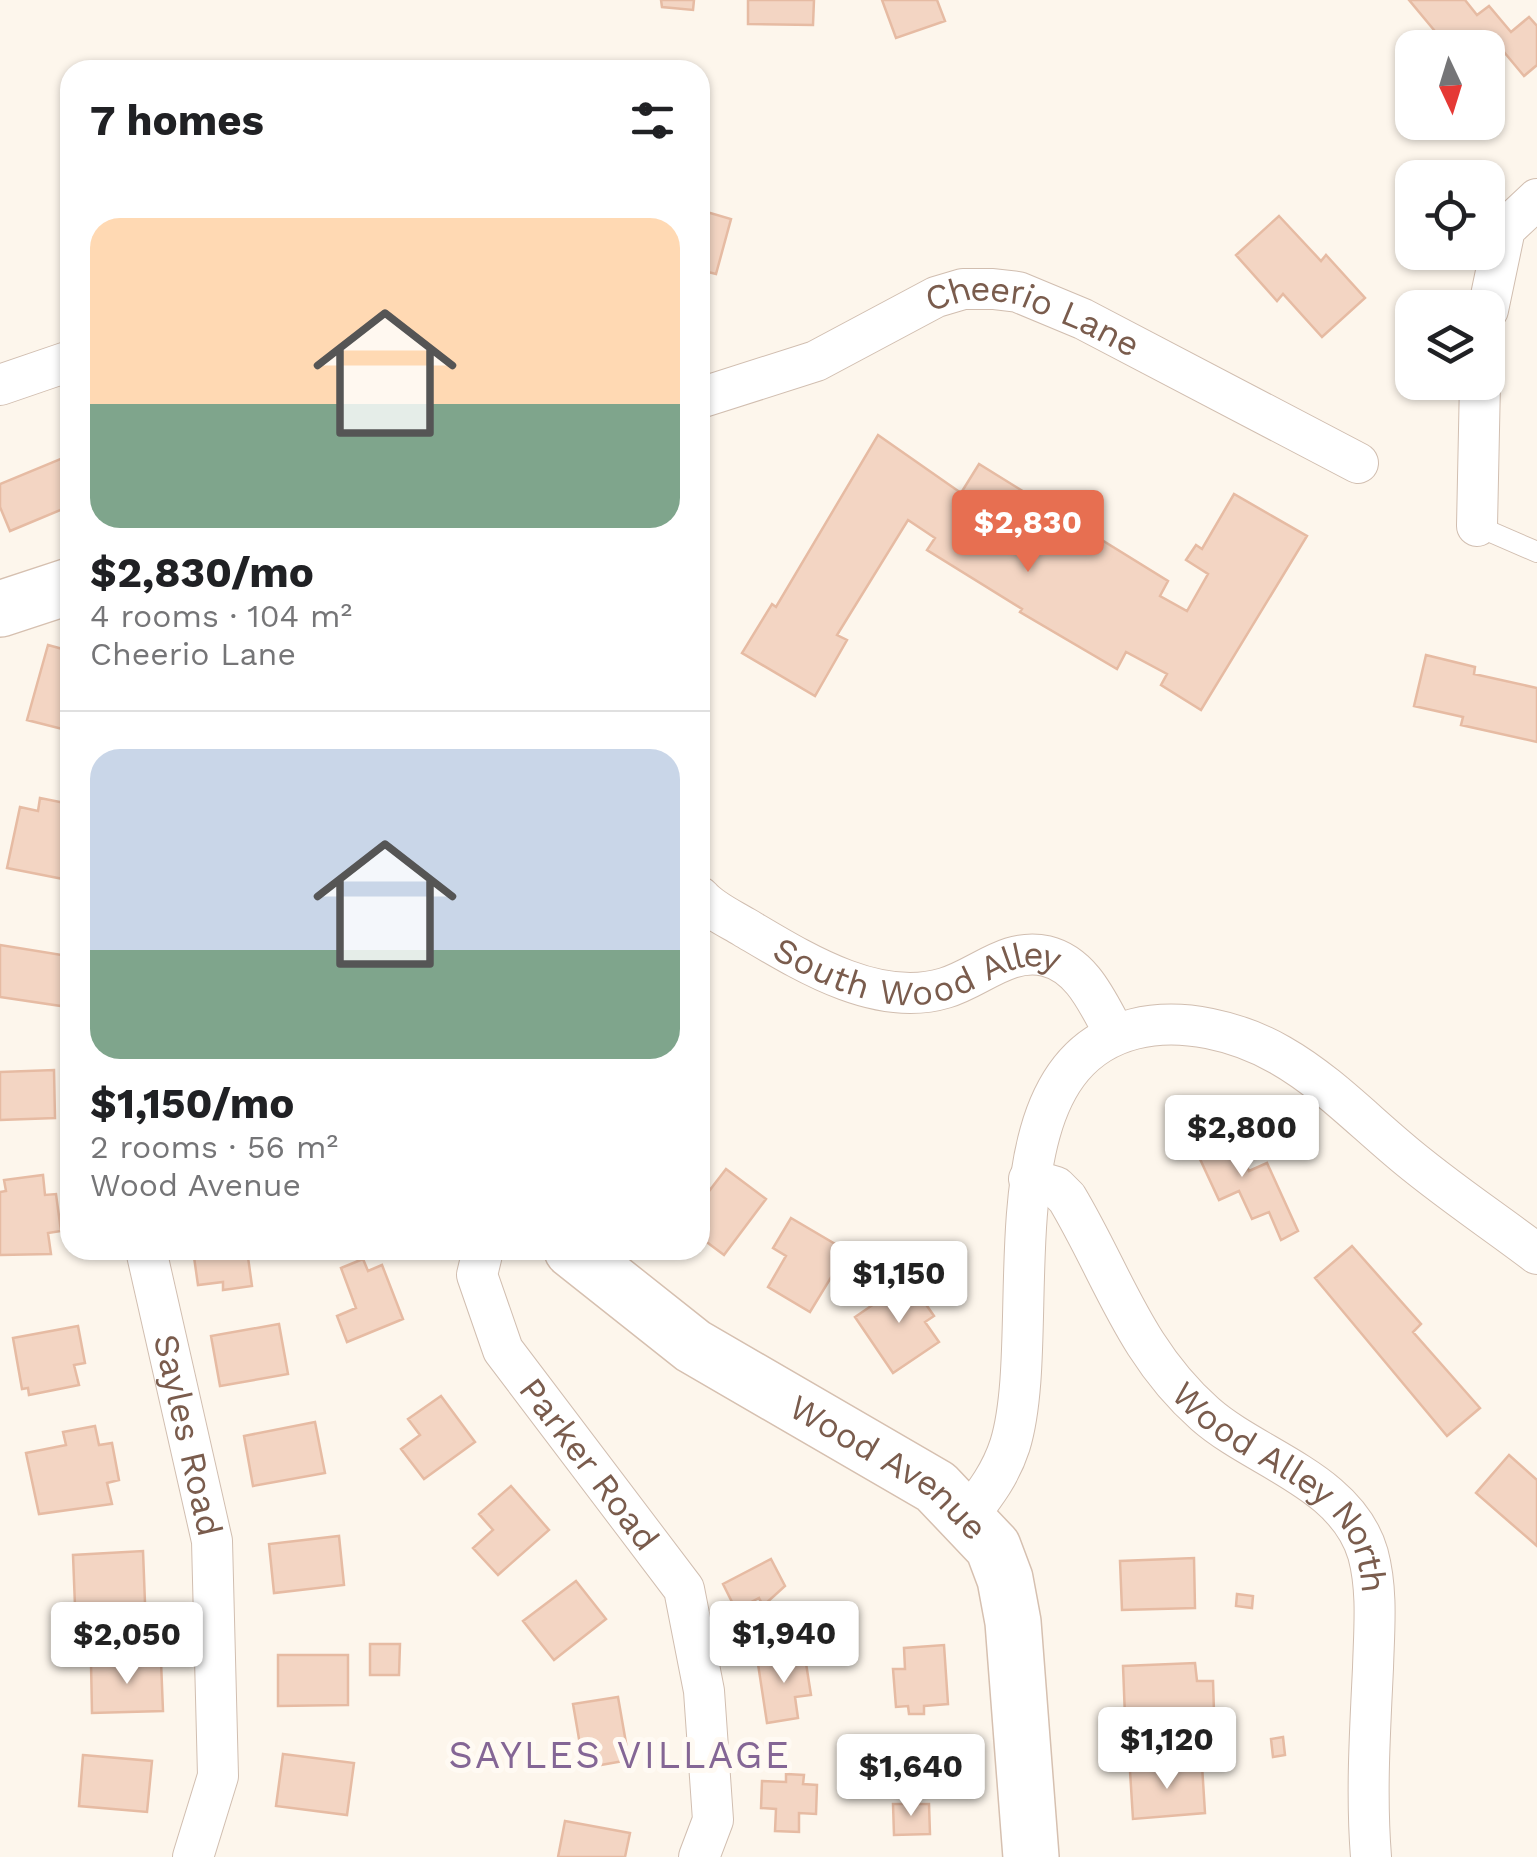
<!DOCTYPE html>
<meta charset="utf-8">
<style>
body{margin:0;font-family:"Work Sans",sans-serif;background:#f2f2f2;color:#202124;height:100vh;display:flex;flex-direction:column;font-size:38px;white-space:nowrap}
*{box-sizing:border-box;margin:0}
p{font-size:32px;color:#757577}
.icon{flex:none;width:55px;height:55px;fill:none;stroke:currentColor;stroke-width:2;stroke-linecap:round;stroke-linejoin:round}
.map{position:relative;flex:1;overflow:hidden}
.details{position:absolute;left:60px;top:60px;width:650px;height:1200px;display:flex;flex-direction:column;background:#fff;border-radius:30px;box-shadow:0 2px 8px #0004}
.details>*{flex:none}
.needle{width:65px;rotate:176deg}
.controls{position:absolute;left:1395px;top:30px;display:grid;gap:20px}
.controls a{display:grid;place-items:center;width:110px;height:110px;border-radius:20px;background:#fff;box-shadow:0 2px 8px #0004;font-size:50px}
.price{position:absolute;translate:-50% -85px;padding:0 22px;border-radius:10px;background:#fff;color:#222;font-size:32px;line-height:65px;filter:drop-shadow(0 2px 5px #0008)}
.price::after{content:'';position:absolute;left:50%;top:60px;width:30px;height:22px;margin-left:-15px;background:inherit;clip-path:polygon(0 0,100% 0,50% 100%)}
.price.active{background:#e76f51;color:#fff}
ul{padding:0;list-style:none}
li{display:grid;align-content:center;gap:20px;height:530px;padding:0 30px}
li+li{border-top:2px solid #e0e0e0}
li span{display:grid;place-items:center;height:310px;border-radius:30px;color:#555}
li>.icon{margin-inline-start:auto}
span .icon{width:180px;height:180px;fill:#fffc;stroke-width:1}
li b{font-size:42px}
h2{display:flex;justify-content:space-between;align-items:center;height:120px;padding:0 30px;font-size:42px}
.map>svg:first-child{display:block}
.building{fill:#f3d5c3;stroke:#e6bba3;stroke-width:2.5}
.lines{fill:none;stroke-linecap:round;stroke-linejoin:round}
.lane-casing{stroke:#d1beb0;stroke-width:22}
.street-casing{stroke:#d1beb0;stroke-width:42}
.secondary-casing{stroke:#d6c0b0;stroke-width:58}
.lane{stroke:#fff;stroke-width:20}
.street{stroke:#fff;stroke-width:40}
.secondary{stroke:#fff;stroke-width:55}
.labels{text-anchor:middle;stroke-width:10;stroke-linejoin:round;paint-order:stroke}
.street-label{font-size:35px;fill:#7a5c4d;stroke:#fffaf3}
.neighbourhood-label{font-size:38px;letter-spacing:2.5px;fill:#846695;stroke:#fffaf3}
</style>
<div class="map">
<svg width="1537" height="1857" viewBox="0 0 1537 1857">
<rect width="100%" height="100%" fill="#fdf6ec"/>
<path class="building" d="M661 0H694L693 10 662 7Z
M748 0H814L813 25 748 24Z
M882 0H937L945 21 896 38Z
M1409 0H1465L1477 15 1489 6 1511 32 1529 17 1537 26V65L1524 76 1504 52 1489 66 1488 48H1474L1469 42 1462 48H1449Z
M700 210 731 219 716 274 700 270Z
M1279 216 1321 261 1326 255 1365 298 1322 337 1283 294 1277 301 1236 255Z
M878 435 961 493 979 464 1168 581 1160 596 1187 611 1208 574 1186 560 1196 545 1202 549 1234 494 1307 536 1201 710 1161 685 1167 674 1126 652 1117 669 1020 612 1022 609 927 550 935 538 908 520 837 635 847 640 815 696 742 653 772 604 776 607Z
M70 455V506L10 531 0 507V484Z
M48 645 70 651V731L27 720Z
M1426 655 1475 667 1474 674 1537 688V742L1461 725 1463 717 1414 706Z
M40 798 70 804V846L63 879 7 868 20 807 38 811Z
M0 945 68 956 61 1006 0 997Z
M54 1070 55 1118 0 1120V1072Z
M1206 1122 1218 1150 1236 1142 1249 1171 1267 1163 1298 1231 1281 1240 1269 1212 1252 1219 1239 1191 1219 1200 1187 1131Z
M726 1169 766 1199 724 1255 700 1237V1203Z
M43 1175 45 1195 56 1194 61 1231 48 1233 51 1254 0 1255V1192L6 1191 4 1180Z
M791 1218 847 1251 810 1312 768 1287 786 1256 773 1248Z
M1352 1246 1421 1324 1413 1332 1480 1408 1447 1436 1315 1278Z
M193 1250H247L252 1286 223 1290V1282L198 1285Z
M363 1259 368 1271 382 1265 403 1319 347 1342 337 1316 356 1308 341 1268Z
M909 1280 934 1316 925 1322 939 1342 893 1373 855 1317Z
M279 1324 288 1374 220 1386 211 1336Z
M78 1326 85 1363 74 1365 79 1385 29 1395 28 1388 22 1389 13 1338Z
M441 1396 475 1442 424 1479 401 1449 420 1435 408 1419Z
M315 1422 325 1473 253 1486 244 1436Z
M95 1426 99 1445 112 1443 119 1480 107 1483 112 1504 39 1514 26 1453 66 1445 63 1432Z
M1509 1455 1537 1480V1546L1476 1493Z
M511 1486 549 1530 498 1575 473 1548 493 1530 479 1514Z
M339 1536 344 1585 274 1593 269 1544Z
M143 1551 145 1603 75 1606 73 1555Z
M1194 1558 1195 1608 1122 1610 1120 1561Z
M771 1559 785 1586 763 1606 759 1598 736 1610 723 1584Z
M576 1581 606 1619 554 1660 523 1621Z
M1237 1594 1253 1596 1252 1608 1236 1606Z
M370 1644H400L399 1675H370Z
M944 1645 948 1704 924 1706V1714H909L908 1706 896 1707 893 1669H905L904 1648Z
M791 1650 792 1659 805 1657 811 1695 795 1697 798 1718 767 1723 758 1664 780 1661 778 1652Z
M278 1655H348V1705L278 1706Z
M161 1661 163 1711 92 1713 91 1663Z
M1195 1663 1197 1681H1213L1214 1712 1125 1717 1123 1666Z
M618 1697 629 1760 584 1768 573 1704Z
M1283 1737 1285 1755 1273 1757 1271 1739Z
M283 1754 354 1763 347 1815 276 1806Z
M83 1755 152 1761 147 1812 79 1806Z
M1202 1765 1205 1813 1133 1819 1130 1771Z
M786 1774 804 1775 803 1784 817 1785 816 1814 799 1813V1832L775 1831 776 1809 761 1808 762 1781 786 1782Z
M893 1804H929L930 1834 894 1835Z
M565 1821 630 1833 625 1857H558Z"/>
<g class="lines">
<g class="lane-casing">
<path id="lane" d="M1477 526 1537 552"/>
</g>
<g class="street-casing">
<g id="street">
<path d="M1488 310 1505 229 1537 199"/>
<path d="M0 385 70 361"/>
<path id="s1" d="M700 398 816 361 936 297 963 289H993L1018 292 1083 319 1358 463"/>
<path d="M1477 526 1480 382"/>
<path id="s2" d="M700 897C711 910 729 918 744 927 800 960 876 1009 945 988 979 978 1008 947 1046 956 1083 965 1098 1004 1115 1034"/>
<path id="s3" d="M1029 1179 1056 1187 1067 1198C1113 1275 1134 1351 1205 1414 1256 1459 1347 1481 1368 1554 1378 1591 1374 1631 1373 1668 1370 1731 1366 1794 1371 1857"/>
<path id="s4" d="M146 1250 212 1541 218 1776 193 1857"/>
<path id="s5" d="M483 1250 477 1275 503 1350 684 1589 704 1691 713 1820 699 1857"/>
<path d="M968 1516C986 1493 1001 1473 1010 1445 1045 1331 980 1068 1134 1029 1182 1017 1238 1031 1280 1055 1324 1080 1360 1117 1398 1149 1442 1187 1491 1219 1537 1254"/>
</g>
</g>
<g class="secondary-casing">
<g id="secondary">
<path d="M0 609 70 586"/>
<path id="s6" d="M572 1250 693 1346 936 1487 993 1547 1005 1579 1013 1622 1031 1857"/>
</g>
</g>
<use href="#lane" class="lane"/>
<use href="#street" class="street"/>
<use href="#secondary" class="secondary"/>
</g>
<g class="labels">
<g class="street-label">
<text dy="12" stroke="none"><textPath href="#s1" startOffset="360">Cheerio Lane</textPath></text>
<text dy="12" stroke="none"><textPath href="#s2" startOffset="242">South Wood Alley</textPath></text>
<text dy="12" stroke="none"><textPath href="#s4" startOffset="190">Sayles Road</textPath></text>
<text dy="12" stroke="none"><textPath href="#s5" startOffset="248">Parker Road</textPath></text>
<text dy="12" stroke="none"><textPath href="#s6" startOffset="385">Wood Avenue</textPath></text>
<text dy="12" stroke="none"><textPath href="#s3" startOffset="412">Wood Alley North</textPath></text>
</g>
<g class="neighbourhood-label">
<text x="620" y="1768">SAYLES VILLAGE</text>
</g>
</g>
</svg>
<div class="controls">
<a><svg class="needle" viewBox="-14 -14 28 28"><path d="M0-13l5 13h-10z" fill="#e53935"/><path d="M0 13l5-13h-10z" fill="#757577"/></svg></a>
<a><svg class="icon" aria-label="locate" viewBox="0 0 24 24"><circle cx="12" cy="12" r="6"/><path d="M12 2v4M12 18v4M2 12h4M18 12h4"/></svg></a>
<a><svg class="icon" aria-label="layers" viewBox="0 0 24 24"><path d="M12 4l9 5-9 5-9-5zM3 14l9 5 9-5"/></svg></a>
</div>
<b class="price active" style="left:1028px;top:575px">$2,830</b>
<b class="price" style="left:1242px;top:1180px">$2,800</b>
<b class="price" style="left:899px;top:1326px">$1,150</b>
<b class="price" style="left:784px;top:1686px">$1,940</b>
<b class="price" style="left:127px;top:1687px">$2,050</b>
<b class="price" style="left:1167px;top:1792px">$1,120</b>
<b class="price" style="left:911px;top:1819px">$1,640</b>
<section class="details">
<h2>7 homes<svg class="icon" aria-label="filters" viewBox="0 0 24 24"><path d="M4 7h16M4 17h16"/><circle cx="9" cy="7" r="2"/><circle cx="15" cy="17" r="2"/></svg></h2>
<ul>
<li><span style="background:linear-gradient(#ffd9b3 60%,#7fa58c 0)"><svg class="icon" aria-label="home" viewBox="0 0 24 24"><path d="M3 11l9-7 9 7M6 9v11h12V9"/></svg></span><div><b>$2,830/mo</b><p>4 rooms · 104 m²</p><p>Cheerio Lane</p></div></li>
<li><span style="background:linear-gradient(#c9d6e8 65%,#7fa58c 0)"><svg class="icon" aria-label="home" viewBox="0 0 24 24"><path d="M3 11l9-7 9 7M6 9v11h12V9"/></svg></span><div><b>$1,150/mo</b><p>2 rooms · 56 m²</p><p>Wood Avenue</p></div></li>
</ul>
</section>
</div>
